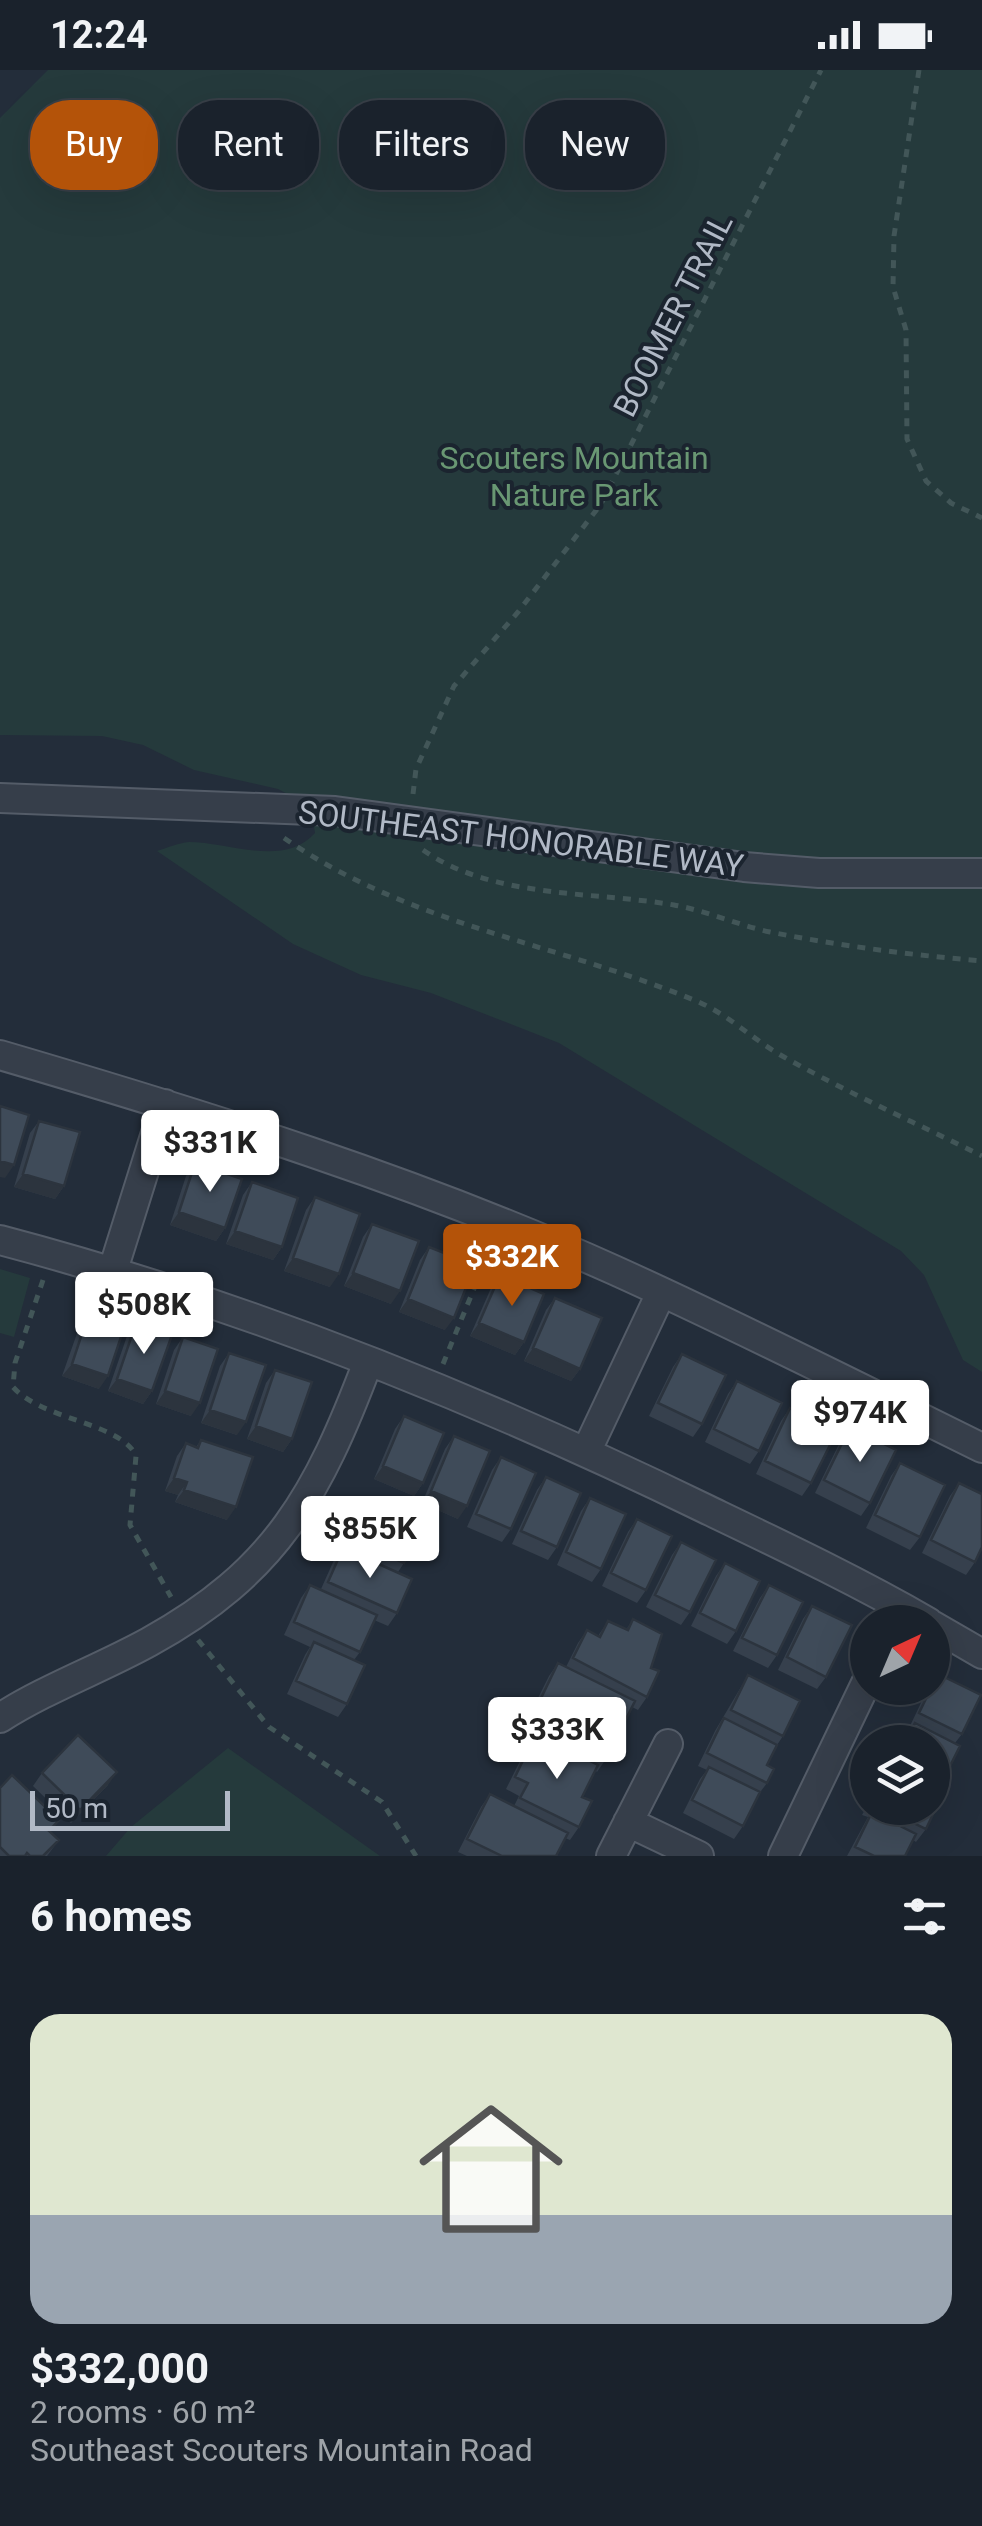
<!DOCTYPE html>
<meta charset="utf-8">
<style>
body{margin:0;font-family:Roboto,sans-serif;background:#272f38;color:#f1f3f6;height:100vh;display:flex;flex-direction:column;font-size:38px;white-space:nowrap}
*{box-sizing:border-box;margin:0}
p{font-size:32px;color:#9fa4a9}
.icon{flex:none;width:55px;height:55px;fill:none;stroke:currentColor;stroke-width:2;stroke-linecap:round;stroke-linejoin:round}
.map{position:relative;height:1786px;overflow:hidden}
.drawer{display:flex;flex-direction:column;background:#1a222c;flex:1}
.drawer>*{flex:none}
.guide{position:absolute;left:30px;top:30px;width:922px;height:90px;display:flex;gap:20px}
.needle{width:65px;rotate:44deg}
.tools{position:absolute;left:850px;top:1535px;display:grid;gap:20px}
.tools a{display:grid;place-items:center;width:100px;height:100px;border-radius:50%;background:#1a222c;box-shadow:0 10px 40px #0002,0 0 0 2px #383f48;font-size:50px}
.scale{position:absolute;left:30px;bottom:25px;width:200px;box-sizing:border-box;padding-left:10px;border:5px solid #b1b9c6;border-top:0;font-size:28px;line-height:35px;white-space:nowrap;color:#b1b9c6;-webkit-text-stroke:8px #1b242f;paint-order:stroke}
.price{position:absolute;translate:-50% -85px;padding:0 22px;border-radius:10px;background:#fff;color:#222;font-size:32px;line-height:65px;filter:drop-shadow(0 2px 5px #0008)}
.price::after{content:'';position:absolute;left:50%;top:60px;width:30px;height:22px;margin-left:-15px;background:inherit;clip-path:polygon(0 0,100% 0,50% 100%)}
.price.on{background:#b45309;color:#fff}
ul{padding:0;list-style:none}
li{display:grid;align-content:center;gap:20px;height:530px;padding:0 30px}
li+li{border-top:2px solid #383f48}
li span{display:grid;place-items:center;height:310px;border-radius:30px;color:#555}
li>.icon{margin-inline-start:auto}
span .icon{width:180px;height:180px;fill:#fffc;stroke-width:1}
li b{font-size:42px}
h2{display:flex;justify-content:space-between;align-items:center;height:120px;padding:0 30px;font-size:42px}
.tag{padding:0 35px;border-radius:40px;background:#1a222c;box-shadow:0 10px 40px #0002,0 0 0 2px #383f48;font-size:35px;line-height:90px}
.tag.on{background:#b45309;color:#fff}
.status{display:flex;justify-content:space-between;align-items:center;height:70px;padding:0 50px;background:#1a222c;direction:ltr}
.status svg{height:28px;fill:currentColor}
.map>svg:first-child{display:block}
.green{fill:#253a3c}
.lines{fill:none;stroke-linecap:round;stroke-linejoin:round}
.minor-casing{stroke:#545c68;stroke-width:32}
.path{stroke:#425658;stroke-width:5;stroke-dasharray:8 8;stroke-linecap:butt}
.minor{stroke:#363e4a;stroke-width:28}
.wall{fill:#36404d}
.shaded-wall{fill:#2c343e}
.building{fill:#3f4b59;stroke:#2c343e;stroke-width:2.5}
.labels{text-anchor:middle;stroke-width:8;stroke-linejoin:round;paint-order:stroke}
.street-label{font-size:32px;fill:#b1b9c6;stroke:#1b242f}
.park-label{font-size:32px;fill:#699773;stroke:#1b242f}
</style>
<div class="status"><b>12:24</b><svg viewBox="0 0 49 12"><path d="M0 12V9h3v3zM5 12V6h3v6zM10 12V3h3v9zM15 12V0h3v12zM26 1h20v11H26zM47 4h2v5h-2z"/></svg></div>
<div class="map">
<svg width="982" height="1786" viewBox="0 0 982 1786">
<rect width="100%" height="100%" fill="#232d3a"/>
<path class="green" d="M48 0H982V1302L963 1290 924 1205 901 1181 559 973 431 923 361 905 293 874 157 781C167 778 178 773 189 772 228 772 284 798 315 763L313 750 297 729 278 719 194 700 143 675 102 666 0 665V48Z
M0 1199 30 1208 14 1267 0 1263Z
M228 1678 380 1786H106L131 1757Z"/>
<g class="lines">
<g class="minor-casing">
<path id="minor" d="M0 728 335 741 744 797 819 803H982
M0 985C208 1046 416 1111 614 1200 738 1256 860 1318 982 1378
M0 1170C243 1234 480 1329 706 1439 781 1475 857 1511 928 1552
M113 1200 165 1034
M587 1380 661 1223
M932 1555 982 1584
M0 1648C47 1618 100 1599 149 1572 276 1502 318 1424 368 1292
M628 1752 699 1786
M611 1786 668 1674
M783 1786 868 1609"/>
</g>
<path class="path" d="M919 0 894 166 893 217 906 260 907 369 926 411 951 433 982 448
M413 724 416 699 454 616 518 542 601 434 821 0
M284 768C410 855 555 873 694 930 727 943 753 970 784 987 848 1023 916 1053 982 1086
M423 780C493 829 593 821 674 835 707 841 738 855 770 862 841 876 911 885 982 891
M43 1210 15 1293 13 1317C42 1350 122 1353 136 1386L130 1455 171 1527
M443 1294 492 1175
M198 1570 269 1657 382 1732 416 1786"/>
<use href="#minor" class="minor"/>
</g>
<path class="wall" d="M39 1051 64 1116 55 1129 14 1117 30 1063Z
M195 1093 225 1158 216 1171 170 1155 186 1106Z
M252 1112 282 1177 273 1190 226 1174 243 1125Z
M315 1127 330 1217 284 1201 306 1140Z
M372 1154 391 1234 344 1216 363 1167Z
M429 1177 445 1260 399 1242 420 1190Z
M500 1205 524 1272 515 1285 470 1266 491 1218Z
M555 1228 580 1299 571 1311 524 1291 546 1240Z
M90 1239 99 1319 62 1306 81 1252Z
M136 1253 152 1321 143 1334 108 1321 127 1266Z
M183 1267 191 1346 156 1334 174 1280Z
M229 1283 237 1365 201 1353 220 1296Z
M682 1284 702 1354 693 1367 649 1346 673 1297Z
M275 1300 292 1369 283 1382 247 1369 266 1313Z
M737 1311 759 1381 750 1394 705 1372 728 1324Z
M790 1338 811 1413 802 1426 756 1404 781 1351Z
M404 1346 423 1413 414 1426 374 1409 395 1359Z
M850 1357 870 1433 861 1446 815 1423 841 1370Z
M454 1366 458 1449 422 1433 445 1379Z
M201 1370 227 1450 175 1432 178 1425 165 1421 177 1386 186 1373 196 1377Z
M501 1387 511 1459 502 1472 467 1457 492 1400Z
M900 1393 920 1467 910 1480 866 1458 891 1406Z
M546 1407 557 1477 548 1490 512 1474 537 1420Z
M959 1413 975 1492 966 1505 922 1483 950 1426Z
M590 1428 601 1499 592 1512 557 1495 581 1441Z
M371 1431 404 1493 398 1502 397 1543 388 1556 374 1550 360 1582 354 1590 347 1634 338 1647 287 1624 305 1585 310 1577 284 1565 301 1528 310 1515 321 1519 334 1490 343 1478 346 1479 362 1444Z
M637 1449 646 1520 637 1533 602 1516 628 1462Z
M681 1472 690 1542 681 1555 646 1537 672 1485Z
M725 1493 736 1561 727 1574 691 1556 716 1506Z
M769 1515 777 1585 768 1598 733 1581 760 1528Z
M812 1536 826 1607 817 1619 778 1600 803 1549Z
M633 1549 651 1598 647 1627 638 1640 632 1637 606 1689 597 1702 595 1700 582 1727 579 1757 570 1770 565 1768 557 1786H467L458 1782 481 1737 490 1724 514 1736 519 1726 506 1719 520 1691 529 1678 540 1684 545 1676 520 1664 549 1606 558 1593 566 1597 578 1573 587 1560 598 1566 608 1551 626 1560Z
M938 1604 981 1625 962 1664 955 1673 960 1676 938 1718 944 1721 926 1759 916 1772 913 1770 905 1786H847L868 1747 862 1745 868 1734V1738H932V1672H903L912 1657 910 1656 928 1618H932V1611Z
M748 1605 783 1666 777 1675 767 1695V1713L758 1725 743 1756 734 1769 683 1743 700 1709 707 1700 698 1696 715 1661Z
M42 1703 108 1715 71 1753 33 1716Z
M0 1718 59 1770 47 1786H0Z"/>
<path class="shaded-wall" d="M0 1091 14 1095 5 1108 0 1107Z
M23 1104 64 1116 55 1129 14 1117Z
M179 1142 225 1158 216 1171 170 1155Z
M235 1161 282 1177 273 1190 226 1174Z
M293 1188 339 1204 330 1217 284 1201Z
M353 1203 400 1221 391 1234 344 1216Z
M408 1229 454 1248 445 1260 399 1242Z
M479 1253 524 1272 515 1285 470 1266Z
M533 1278 580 1299 571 1311 524 1291Z
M72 1294 108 1306 99 1319 62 1306Z
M117 1309 152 1321 143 1334 108 1321Z
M165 1321 200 1333 191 1346 156 1334Z
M210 1340 246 1352 237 1365 201 1353Z
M256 1356 292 1369 283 1382 247 1369Z
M383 1396 423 1413 414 1426 374 1409Z
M174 1408 187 1412 178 1425 165 1421Z
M184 1420 236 1437 227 1450 175 1432Z
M431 1421 467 1436 458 1449 422 1433Z
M117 1702 108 1715 71 1753 80 1740Z"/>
<path class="building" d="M0 1036 29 1045 14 1095 0 1091Z
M39 1051 80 1062 64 1116 23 1104Z
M195 1093 242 1109 225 1158 179 1142Z
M252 1112 298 1128 282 1177 235 1161Z
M315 1127 360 1144 339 1204 293 1188Z
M372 1154 419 1171 400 1221 353 1203Z
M429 1177 475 1195 454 1248 408 1229Z
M500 1205 544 1224 524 1272 479 1253Z
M555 1228 602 1248 580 1299 533 1278Z
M90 1239 126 1252 108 1306 72 1294Z
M136 1253 172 1265 152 1321 117 1309Z
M183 1267 218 1279 200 1333 165 1321Z
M229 1283 266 1295 246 1352 210 1340Z
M682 1284 726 1305 702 1354 658 1333Z
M275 1300 312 1312 292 1369 256 1356Z
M737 1311 782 1333 759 1381 714 1359Z
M790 1338 837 1361 811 1413 765 1391Z
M404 1346 444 1363 423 1413 383 1396Z
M850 1357 896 1380 870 1433 824 1410Z
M454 1366 490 1381 467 1436 431 1421Z
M201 1370 253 1387 236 1437 184 1420 187 1412 174 1408 186 1373 198 1378Z
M501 1387 536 1403 511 1459 476 1444Z
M900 1393 945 1415 920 1467 875 1445Z
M546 1407 581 1423 557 1477 521 1461Z
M959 1413 982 1424V1477L975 1492 931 1470Z
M590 1428 626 1444 601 1499 566 1482Z
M371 1431 422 1454 404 1493 353 1470Z
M637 1449 672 1466 646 1520 611 1503Z
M681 1472 716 1490 690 1542 655 1525Z
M343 1478 412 1509 397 1543 328 1512Z
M725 1493 760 1511 736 1561 700 1543Z
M310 1515 377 1545 360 1582 294 1552Z
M769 1515 803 1532 777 1585 742 1568Z
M812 1536 852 1555 826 1607 787 1587Z
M633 1549 662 1564 651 1598 659 1601 647 1627 573 1588 587 1560 600 1567 608 1551 628 1560Z
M314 1572 365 1595 347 1634 296 1611Z
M558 1593 635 1631 606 1689 530 1651Z
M938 1604 981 1625 962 1664 919 1643Z
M748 1605 800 1631 783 1666 731 1640Z
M724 1648 777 1675 767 1695 774 1699 767 1713 707 1683Z
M915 1653 960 1676 943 1710 932 1705V1672H905Z
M78 1665 117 1702 80 1740 42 1703Z
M549 1671 598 1695 582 1727 592 1731 579 1757 520 1728 528 1713 515 1707 529 1678 542 1685Z
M709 1697 760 1722 743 1756 692 1730Z
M12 1705 59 1750 49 1761 59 1770 43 1786H30L27 1783 25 1786H9L0 1777V1718Z
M932 1715 944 1721 926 1759 883 1738H932Z
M490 1724 568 1763 556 1786H502L467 1769Z
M872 1742 916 1764 905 1786H874L855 1777Z"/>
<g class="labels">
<g class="street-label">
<text transform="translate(673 245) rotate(-63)" y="11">BOOMER TRAIL</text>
<text transform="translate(521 769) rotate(7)" y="11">SOUTHEAST HONORABLE WAY</text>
</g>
<g class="park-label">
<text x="574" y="399">Scouters Mountain<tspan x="574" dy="37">Nature Park</tspan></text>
</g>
</g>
</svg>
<div class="tools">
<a><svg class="needle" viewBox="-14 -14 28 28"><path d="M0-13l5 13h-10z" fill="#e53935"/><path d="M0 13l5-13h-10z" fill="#9fa4a9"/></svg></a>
<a><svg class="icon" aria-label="layers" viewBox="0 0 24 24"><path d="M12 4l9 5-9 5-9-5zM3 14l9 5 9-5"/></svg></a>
</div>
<div class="scale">50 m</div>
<b class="price" style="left:210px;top:1125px">$331K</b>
<b class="price on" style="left:512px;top:1239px">$332K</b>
<b class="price" style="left:144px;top:1287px">$508K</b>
<b class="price" style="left:860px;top:1395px">$974K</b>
<b class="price" style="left:370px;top:1511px">$855K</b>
<b class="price" style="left:557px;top:1712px">$333K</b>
<div class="guide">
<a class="tag on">Buy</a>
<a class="tag">Rent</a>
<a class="tag">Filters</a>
<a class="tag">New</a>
</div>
</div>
<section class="drawer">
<h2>6 homes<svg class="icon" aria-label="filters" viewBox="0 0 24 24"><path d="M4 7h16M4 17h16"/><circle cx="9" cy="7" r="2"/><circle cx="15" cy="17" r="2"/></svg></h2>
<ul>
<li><span style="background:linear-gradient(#dfe7d0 65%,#9aa5b1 0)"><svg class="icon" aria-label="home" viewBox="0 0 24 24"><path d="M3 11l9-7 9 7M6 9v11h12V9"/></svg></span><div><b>$332,000</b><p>2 rooms · 60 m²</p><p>Southeast Scouters Mountain Road</p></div></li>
</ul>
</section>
